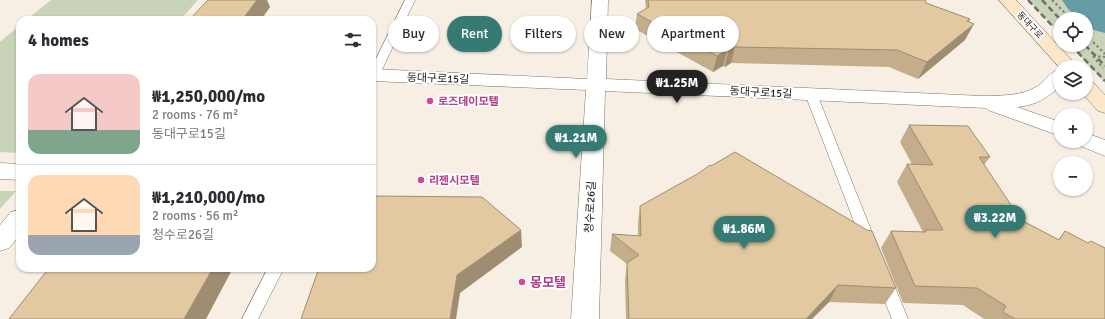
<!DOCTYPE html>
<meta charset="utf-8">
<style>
body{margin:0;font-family:Signika,"Noto Sans KR",sans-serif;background:#f2f2f3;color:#2b2b33;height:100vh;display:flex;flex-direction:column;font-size:15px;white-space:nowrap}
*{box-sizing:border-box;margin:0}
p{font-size:13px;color:#7c7c81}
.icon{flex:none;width:22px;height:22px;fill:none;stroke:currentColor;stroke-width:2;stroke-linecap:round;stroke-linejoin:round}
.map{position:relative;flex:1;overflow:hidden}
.drawer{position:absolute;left:16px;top:16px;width:360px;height:256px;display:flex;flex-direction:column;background:#fff;border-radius:12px;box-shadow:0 1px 3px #0004}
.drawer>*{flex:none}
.hud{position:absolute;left:388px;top:16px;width:380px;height:36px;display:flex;gap:8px}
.controls{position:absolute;left:1053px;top:12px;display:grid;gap:8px}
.controls a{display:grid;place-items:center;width:40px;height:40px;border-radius:50%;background:#fff;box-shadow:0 1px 3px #0004;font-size:20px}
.price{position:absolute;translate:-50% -34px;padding:0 9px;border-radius:14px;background:#357b73;color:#fff;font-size:13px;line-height:26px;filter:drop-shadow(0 1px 2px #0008)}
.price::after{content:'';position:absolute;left:50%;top:24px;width:12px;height:9px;margin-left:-6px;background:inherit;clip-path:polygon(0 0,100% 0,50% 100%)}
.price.current{background:#222;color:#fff}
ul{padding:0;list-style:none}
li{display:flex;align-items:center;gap:12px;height:100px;padding:0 12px}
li+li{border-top:1px solid #e1e1e2}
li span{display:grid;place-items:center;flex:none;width:112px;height:80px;border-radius:12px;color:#555}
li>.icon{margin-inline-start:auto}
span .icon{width:48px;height:48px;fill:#fffc;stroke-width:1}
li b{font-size:17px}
h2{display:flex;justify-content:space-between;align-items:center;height:48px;padding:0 12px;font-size:17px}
.chip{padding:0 14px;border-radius:18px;background:#fff;box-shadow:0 1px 3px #0004;font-size:14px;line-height:36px}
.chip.current{background:#357b73;color:#fff}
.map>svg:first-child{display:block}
.green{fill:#c8d3b8}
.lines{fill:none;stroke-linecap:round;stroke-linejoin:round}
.river{fill:#669ca5;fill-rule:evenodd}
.lane-casing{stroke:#7a7369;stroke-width:1}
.street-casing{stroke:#7a7369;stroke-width:1}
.secondary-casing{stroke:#7a7369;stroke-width:1}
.path{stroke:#827d75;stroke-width:2;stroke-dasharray:2.5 2.5;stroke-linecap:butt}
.lane{fill:#fff;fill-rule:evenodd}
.street{fill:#fff;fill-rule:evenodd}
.secondary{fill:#fae8c8;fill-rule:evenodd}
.rail{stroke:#736e67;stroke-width:2.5;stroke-dasharray:6 3.5;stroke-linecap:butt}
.wall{fill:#c3ad8b}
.shaded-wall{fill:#9f8d71}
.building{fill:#e3c9a2;stroke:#9f8d71}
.hotel-dot{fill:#d1479c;stroke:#fff;stroke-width:1.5}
.labels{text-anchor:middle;stroke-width:4;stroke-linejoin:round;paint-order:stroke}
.far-street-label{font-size:9px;fill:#201d19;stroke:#fff}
.street-label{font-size:11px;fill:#201d19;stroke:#fff}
.hotel-label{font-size:11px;font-weight:bold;fill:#b23c85;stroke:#fff;text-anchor:start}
.near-hotel-label{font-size:13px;font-weight:bold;fill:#b23c85;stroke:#fff;text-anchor:start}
</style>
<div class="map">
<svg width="1105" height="319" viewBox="0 0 1105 319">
<rect width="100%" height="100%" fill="#f7efe3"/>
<path class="green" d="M51 0H198L180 20H26Z
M1028 0H1105V83L1070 45H1086V19H1060V34Z
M20 25V153L0 152V42Z
M0 191H16L0 209Z"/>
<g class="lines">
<path class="river" d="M1062 0H1105V33L1090 29 1086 25V19H1079L1068 9Z"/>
<g class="lane-casing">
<path id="lane" d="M405 0H415L378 78 372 81V67Z
M811 90 815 91 817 94 877 245 875 249 870 251 865 249 863 245 805 94 807 91Z
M268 268H284L258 319H242Z
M884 273 890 275 908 319H892L876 280 878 275Z"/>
</g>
<g class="street-casing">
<path id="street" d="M592 0H608L606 79 983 96C1004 95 1019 97 1038 86 1046 80 1050 72 1060 69V86C1048 98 1034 106 1017 107L1060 122V136L988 110 986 108 605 91 599 319H571L586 90 372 81V69L587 79Z
M1086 133 1105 140V156L1078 145 1076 141H1086Z
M0 163 20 164V180L0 179Z
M20 210V235L9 248 0 251V225L11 212Z"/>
</g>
<g class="secondary-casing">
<path id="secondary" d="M999 0H1016L1078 67H1060V68Z
M1086 80 1093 82 1105 95V113L1098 111 1082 93H1086Z"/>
</g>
<path class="path" d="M1052 0 1071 19
M1086 35 1105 54
M1093 56 1103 68
M1093 56 1105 57"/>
<use href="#lane" class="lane"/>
<use href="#street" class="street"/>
<use href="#secondary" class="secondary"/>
<path class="rail" d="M1028 0 1060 34
M1042 0 1060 19
M1071 45 1105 81
M1085 45 1105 66"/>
</g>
<path class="wall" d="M645 0H925L926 3 970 19 969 22 965 40 918 79 889 67 731 63 725 67 723 66 713 72 635 29 637 14 646 9Z
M909 125 990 157 984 165 1021 220 1058 240 1065 231 1105 319H984L963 305 903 303 881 248 891 231 923 232 897 182 907 164H912L900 142Z
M640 206 896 288 885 304 829 302 812 319H626L625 280 627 264 610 251 612 234 638 236V223Z"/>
<path class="shaded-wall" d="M257 0H267L270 7 261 20H242Z
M970 19 962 34 974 24 965 40 918 79 927 62Z
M735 47 731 63 725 67 728 51Z
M727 50 723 66 713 72 717 56Z
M521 230 522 247 460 293 456 319H450L457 275Z
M213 268H233L206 319H184Z
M838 285 829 302 812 319H806Z"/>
<path class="building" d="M208 0H257L242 20H189Z
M648 0H925L926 3 970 19 967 21 974 24 927 62 897 50 735 47 728 51 727 50 717 56 637 14 649 7Z
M909 125 968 126 990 157H979L1021 220 1059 240 1065 231 1088 243 1091 241 1105 248V319H1015L1003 312 1006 306 977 288 915 286 891 231 926 232 925 230H943L907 164 933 165Z
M735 152 867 230 872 231 896 288 838 285 806 319H629L627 263 639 255 612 234 641 236 640 206 699 173 710 165 711 166Z
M372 196 482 197 521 230 457 275 450 319H301L319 268H372Z
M49 268H213L184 319H9Z"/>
<g class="hotel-dot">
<circle cx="430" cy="101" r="4"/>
<circle cx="421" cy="180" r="4"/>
<circle cx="522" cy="282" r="4"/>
</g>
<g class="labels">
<g class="far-street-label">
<text transform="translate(1030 25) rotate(47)" y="3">동대구로</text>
</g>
<g class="street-label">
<text transform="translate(438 78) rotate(2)" y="4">동대구로15길</text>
<text transform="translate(761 92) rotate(3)" y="4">동대구로15길</text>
<text transform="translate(590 207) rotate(-87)" y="4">청수로26길</text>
</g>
<g class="hotel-label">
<text x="438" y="105">로즈데이모텔</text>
<text x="429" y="184">리젠시모텔</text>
</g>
<g class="near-hotel-label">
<text x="530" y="287">몽모텔</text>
</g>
</g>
</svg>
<div class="controls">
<a><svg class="icon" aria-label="locate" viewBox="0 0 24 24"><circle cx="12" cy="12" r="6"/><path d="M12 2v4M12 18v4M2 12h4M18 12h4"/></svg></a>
<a><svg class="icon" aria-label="layers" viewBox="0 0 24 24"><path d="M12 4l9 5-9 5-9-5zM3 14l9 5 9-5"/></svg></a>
<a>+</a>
<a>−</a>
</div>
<b class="price current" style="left:677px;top:104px">₩1.25M</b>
<b class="price" style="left:576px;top:159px">₩1.21M</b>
<b class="price" style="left:995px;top:239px">₩3.22M</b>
<b class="price" style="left:744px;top:250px">₩1.86M</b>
<div class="hud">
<a class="chip">Buy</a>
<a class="chip current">Rent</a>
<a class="chip">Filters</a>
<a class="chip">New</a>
<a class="chip">Apartment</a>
</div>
<section class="drawer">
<h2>4 homes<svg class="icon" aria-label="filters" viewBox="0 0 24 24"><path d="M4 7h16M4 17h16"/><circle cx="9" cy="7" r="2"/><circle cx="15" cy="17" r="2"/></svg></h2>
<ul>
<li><span style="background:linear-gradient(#f6c9c9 70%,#7fa58c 0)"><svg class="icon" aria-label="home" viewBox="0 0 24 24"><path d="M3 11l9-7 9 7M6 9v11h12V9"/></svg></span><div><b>₩1,250,000/mo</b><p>2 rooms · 76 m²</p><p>동대구로15길</p></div></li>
<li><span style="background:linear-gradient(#ffd9b3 75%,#9aa5b1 0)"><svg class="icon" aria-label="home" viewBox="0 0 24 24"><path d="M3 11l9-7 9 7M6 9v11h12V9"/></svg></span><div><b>₩1,210,000/mo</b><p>2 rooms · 56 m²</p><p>청수로26길</p></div></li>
</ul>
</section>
</div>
